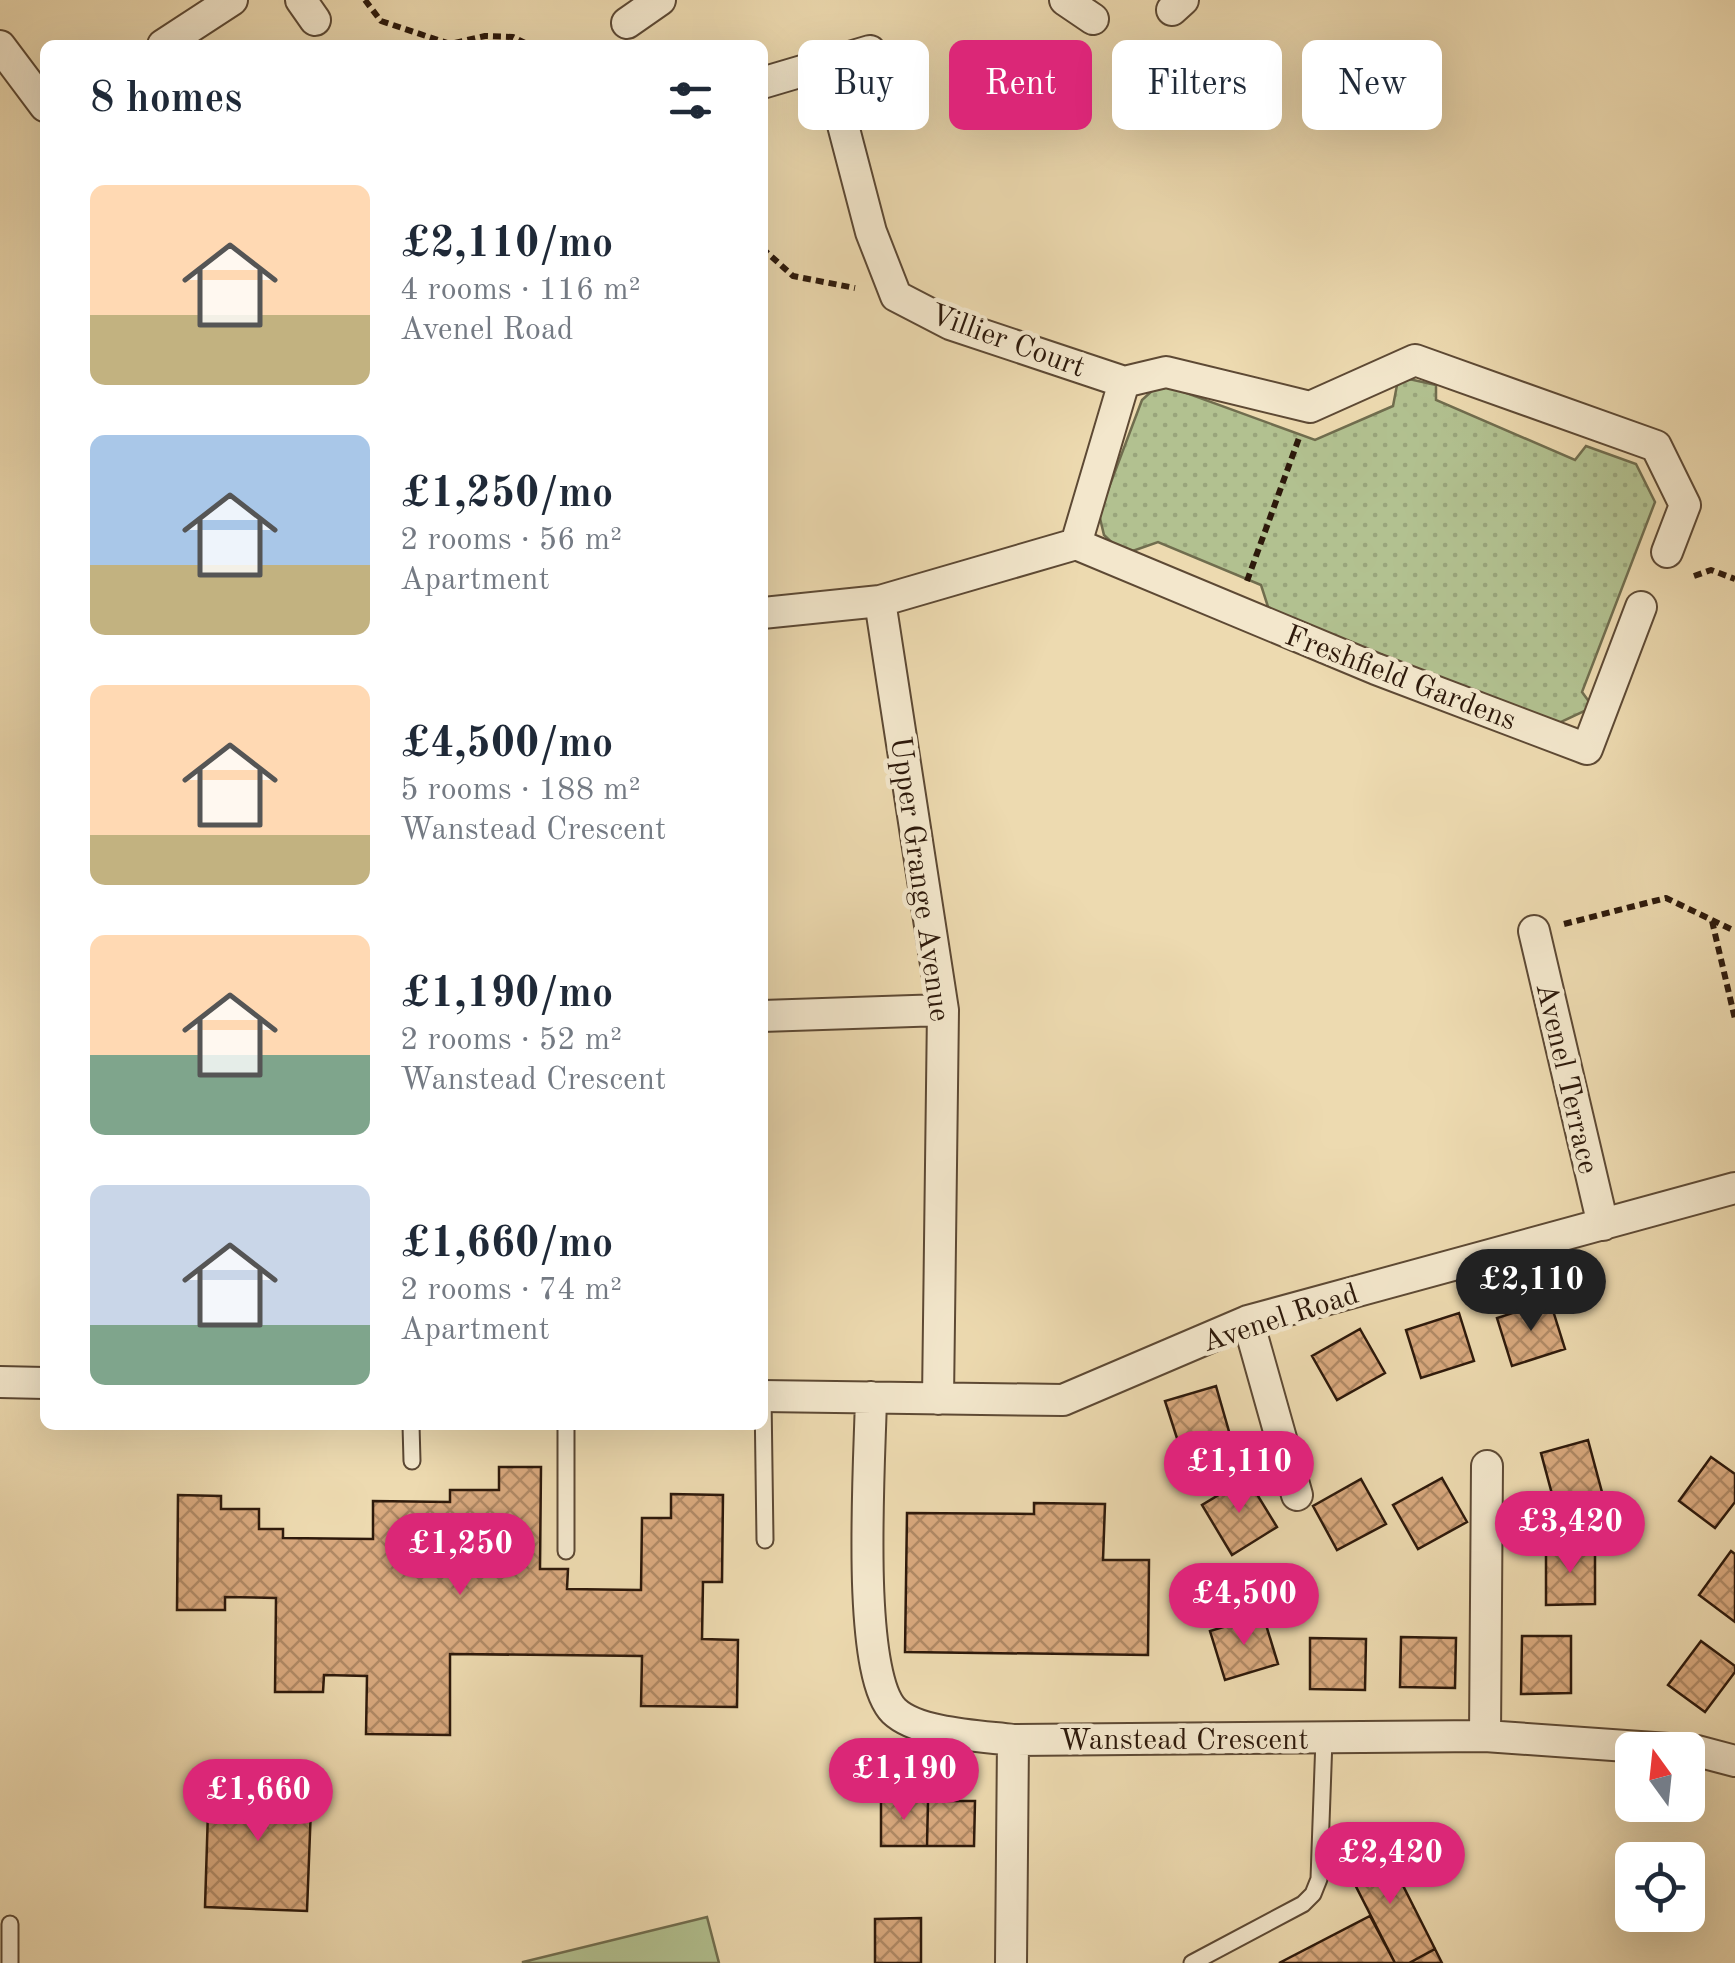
<!DOCTYPE html>
<meta charset="utf-8">
<style>
body{margin:0;font-family:"Old Standard TT",serif;background:#f6f6f7;color:#1f2937;height:100vh;display:flex;flex-direction:column;font-size:38px;white-space:nowrap}
*{box-sizing:border-box;margin:0}
p{font-size:32px;color:#747a83}
.icon{flex:none;width:55px;height:55px;fill:none;stroke:currentColor;stroke-width:2;stroke-linecap:round;stroke-linejoin:round}
.map{position:relative;flex:1;overflow:hidden}
.details{position:absolute;left:40px;top:40px;width:728px;height:1390px;display:flex;flex-direction:column;background:#fff;border-radius:15px;box-shadow:0 10px 40px #0002}
.details>*{flex:none}
.guide{position:absolute;left:798px;top:40px;width:788px;height:90px;display:flex;gap:20px}
.needle{width:65px;rotate:345deg}
.buttons{position:absolute;left:1615px;top:1732px;display:grid;gap:20px}
.buttons a{display:grid;place-items:center;width:90px;height:90px;border-radius:15px;background:#fff;box-shadow:0 10px 40px #0002;font-size:50px}
.price{position:absolute;translate:-50% -85px;padding:0 22px;border-radius:35px;background:#db2777;color:#fff;font-size:32px;line-height:65px;filter:drop-shadow(0 2px 5px #0008)}
.price::after{content:'';position:absolute;left:50%;top:60px;width:30px;height:22px;margin-left:-15px;background:inherit;clip-path:polygon(0 0,100% 0,50% 100%)}
.price.selected{background:#222;color:#fff}
ul{padding:0;list-style:none}
li{display:flex;align-items:center;gap:30px;height:250px;padding:0 50px}
li span{display:grid;place-items:center;flex:none;width:280px;height:200px;border-radius:15px;color:#555}
li>.icon{margin-inline-start:auto}
span .icon{width:120px;height:120px;fill:#fffc;stroke-width:1}
li b{font-size:42px}
h2{display:flex;justify-content:space-between;align-items:center;height:120px;padding:0 50px;font-size:42px}
.pill{padding:0 35px;border-radius:15px;background:#fff;box-shadow:0 10px 40px #0002;font-size:35px;line-height:90px}
.pill.selected{background:#db2777;color:#fff}
.map>svg:first-child{display:block}
.grass{fill:url(#grass-dots);stroke:#706d4e;stroke-width:2.5}
.pitch{fill:#b2c190;stroke:#706d4e;stroke-width:2.5}
.building{fill:url(#building-cross-hatch);stroke:#2d190b;stroke-width:2.5}
.lines{fill:none;stroke-linecap:round;stroke-linejoin:round}
.service-casing{stroke:#5d4934;stroke-width:19}
.minor-casing{stroke:#5d4934;stroke-width:34}
.path{stroke:#2d190b;stroke-width:6;stroke-dasharray:8 5;stroke-linecap:butt}
.service{stroke:#f3e7cc;stroke-width:15}
.minor{stroke:#f3e7cc;stroke-width:30}
.labels{text-anchor:middle;stroke-width:9;stroke-linejoin:round;paint-order:stroke}
.street-label{font-size:30px;fill:#2d190b;stroke:#f3e7cc}
</style>
<div class="map">
<svg width="1735" height="1963" viewBox="0 0 1735 1963">
<defs>
<pattern id="grass-dots" width="8" height="8" patternUnits="userSpaceOnUse" patternTransform="scale(2.5)"><rect width="8" height="8" fill="#b2c190"/><path d="M2 2h.1M6 6h.1" fill="none" stroke="#99a57b" stroke-width="1.8" stroke-linecap="round"/></pattern>
<pattern id="building-cross-hatch" width="8" height="8" patternUnits="userSpaceOnUse" patternTransform="scale(2.5)"><rect width="8" height="8" fill="#d9a97e"/><path d="M0 0l8 8M0 8l8-8" fill="none" stroke="#b08965"/></pattern>
</defs>
<rect width="100%" height="100%" fill="#eddab0"/>
<filter id="stains"><feTurbulence type="fractalNoise" baseFrequency=".002" numOctaves="4"/><feColorMatrix values="0 0 0 0 .2 0 0 0 0 .09 0 0 0 0 .02 0 0 0 .5 -.17"/></filter>
<radialGradient id="worn" r=".72"><stop offset=".6" stop-color="#630" stop-opacity="0"/><stop offset="1" stop-color="#630" stop-opacity=".3"/></radialGradient>
<path class="grass" d="M1409 379 1436 385V400L1575 460 1586 446 1636 464 1655 502 1582 692 1593 707 1559 723 1270 613 1261 585 1158 542 1124 554 1104 535 1099 514 1142 400 1153 390 1170 387 1315 440 1393 406 1397 385Z"/>
<path class="pitch" d="M707 1917 719 1963H523V1962Z"/>
<path class="building" d="M1550 1301 1565 1349 1512 1366 1497 1318Z
M1459 1313 1474 1361 1421 1378 1406 1330Z
M1360 1329 1385 1373 1337 1400 1312 1356Z
M1216 1386 1232 1442 1183 1457 1165 1401Z
M1588 1440 1603 1496 1556 1509 1541 1453Z
M1711 1457 1735 1474V1502L1715 1528 1679 1501Z
M499 1467H541L540 1569H568L567 1589 641 1590 642 1518H671V1494L723 1495 722 1582H703L702 1639 738 1640 737 1707 641 1706 642 1656 450 1654V1735L366 1734 367 1676 324 1675 323 1692H275L276 1598 225 1597V1610H177L178 1495 221 1496V1509H259V1529H283V1538L373 1539V1501L450 1502V1490H499Z
M1247 1478 1277 1527 1232 1555 1202 1505Z
M1442 1478 1467 1522 1418 1549 1393 1505Z
M1361 1479 1386 1524 1337 1550 1313 1506Z
M1034 1503 1105 1504 1103 1560H1149L1148 1655 905 1652 907 1513 1034 1514Z
M1546 1547H1595V1604L1546 1605Z
M1731 1551 1735 1554V1622L1699 1595Z
M1263 1615 1278 1664 1225 1680 1210 1631Z
M1522 1636H1571V1693L1521 1694Z
M1401 1637 1456 1638 1455 1688 1400 1687Z
M1310 1638 1366 1639 1365 1690 1310 1689Z
M1701 1641 1735 1666V1672L1705 1712 1668 1685Z
M209 1779 312 1781 307 1911 205 1907Z
M881 1799 928 1801 927 1846H881Z
M928 1801H975L974 1846H927Z
M1383 1846 1435 1949 1409 1963H1395L1345 1865Z
M1370 1916 1395 1963H1279Z
M921 1918V1963H875V1919Z
M1435 1949 1442 1963H1409Z"/>
<g class="lines">
<g class="service-casing">
<path id="service" d="M763 1396 765 1540
M411 1425 412 1461
M566 1551V1425
M10 1924V1963
M1192 1963 1303 1904 1313 1894 1319 1879 1324 1739"/>
</g>
<g class="minor-casing">
<path id="minor" d="M301 0 315 20
M1065 0 1093 19
M1172 10 1183 0
M627 23 660 0
M163 45 232 0
M0 46 45 106
M827 64 871 232 896 296 950 324 1124 382
M762 83 870 51
M1124 382 1166 372 1310 407 1415 360 1656 446 1685 505 1667 552
M1076 544 1376 669 1587 749 1641 607
M880 601 943 1010 938 1399
M762 613 880 601 1076 544 1124 382
M1534 931 1603 1225
M762 1016 943 1010
M1248 1321 1297 1495
M0 1382 45 1383
M762 1396 1063 1400 1248 1321 1735 1188
M871 1397C870 1459 855 1672 894 1711 918 1734 981 1736 1013 1740L1485 1736 1697 1751 1735 1761
M1485 1736 1487 1466
M1011 1963 1013 1740"/>
</g>
<path class="path" d="M365 0 381 21 450 44 485 36 513 37 529 45
M762 248 793 276 855 288
M1694 576 1711 570 1735 579
M1247 581 1299 438
M1712 921 1735 1019
M1564 924 1666 898 1735 931"/>
<use href="#service" class="service"/>
<use href="#minor" class="minor"/>
</g>
<g class="labels">
<g class="street-label">
<text transform="translate(1008 340) rotate(20)" y="10">Villier Court</text>
<text transform="translate(1401 677) rotate(21)" y="10">Freshfield Gardens</text>
<text transform="translate(921 879) rotate(82)" y="10">Upper Grange Avenue</text>
<text transform="translate(1568 1078) rotate(77)" y="10">Avenel Terrace</text>
<text transform="translate(1280 1317) rotate(-18)" y="10">Avenel Road</text>
<text x="1184" y="1749">Wanstead Crescent</text>
</g>
</g>
<rect width="100%" height="100%" filter="url(#stains)"/>
<rect width="100%" height="100%" fill="url(#worn)"/>
</svg>
<div class="buttons">
<a><svg class="needle" viewBox="-14 -14 28 28"><path d="M0-13l5 13h-10z" fill="#e53935"/><path d="M0 13l5-13h-10z" fill="#747a83"/></svg></a>
<a><svg class="icon" aria-label="locate" viewBox="0 0 24 24"><circle cx="12" cy="12" r="6"/><path d="M12 2v4M12 18v4M2 12h4M18 12h4"/></svg></a>
</div>
<b class="price selected" style="left:1531px;top:1334px">£2,110</b>
<b class="price" style="left:1239px;top:1516px">£1,110</b>
<b class="price" style="left:1570px;top:1576px">£3,420</b>
<b class="price" style="left:460px;top:1598px">£1,250</b>
<b class="price" style="left:1244px;top:1648px">£4,500</b>
<b class="price" style="left:904px;top:1823px">£1,190</b>
<b class="price" style="left:258px;top:1844px">£1,660</b>
<b class="price" style="left:1390px;top:1907px">£2,420</b>
<div class="guide">
<a class="pill">Buy</a>
<a class="pill selected">Rent</a>
<a class="pill">Filters</a>
<a class="pill">New</a>
</div>
<section class="details">
<h2>8 homes<svg class="icon" aria-label="filters" viewBox="0 0 24 24"><path d="M4 7h16M4 17h16"/><circle cx="9" cy="7" r="2"/><circle cx="15" cy="17" r="2"/></svg></h2>
<ul>
<li><span style="background:linear-gradient(#ffd9b3 65%,#c2b280 0)"><svg class="icon" aria-label="home" viewBox="0 0 24 24"><path d="M3 11l9-7 9 7M6 9v11h12V9"/></svg></span><div><b>£2,110/mo</b><p>4 rooms · 116 m²</p><p>Avenel Road</p></div></li>
<li><span style="background:linear-gradient(#a9c7e8 65%,#c2b280 0)"><svg class="icon" aria-label="home" viewBox="0 0 24 24"><path d="M3 11l9-7 9 7M6 9v11h12V9"/></svg></span><div><b>£1,250/mo</b><p>2 rooms · 56 m²</p><p>Apartment</p></div></li>
<li><span style="background:linear-gradient(#ffd9b3 75%,#c2b280 0)"><svg class="icon" aria-label="home" viewBox="0 0 24 24"><path d="M3 11l9-7 9 7M6 9v11h12V9"/></svg></span><div><b>£4,500/mo</b><p>5 rooms · 188 m²</p><p>Wanstead Crescent</p></div></li>
<li><span style="background:linear-gradient(#ffd9b3 60%,#7fa58c 0)"><svg class="icon" aria-label="home" viewBox="0 0 24 24"><path d="M3 11l9-7 9 7M6 9v11h12V9"/></svg></span><div><b>£1,190/mo</b><p>2 rooms · 52 m²</p><p>Wanstead Crescent</p></div></li>
<li><span style="background:linear-gradient(#c9d6e8 70%,#7fa58c 0)"><svg class="icon" aria-label="home" viewBox="0 0 24 24"><path d="M3 11l9-7 9 7M6 9v11h12V9"/></svg></span><div><b>£1,660/mo</b><p>2 rooms · 74 m²</p><p>Apartment</p></div></li>
</ul>
</section>
</div>
